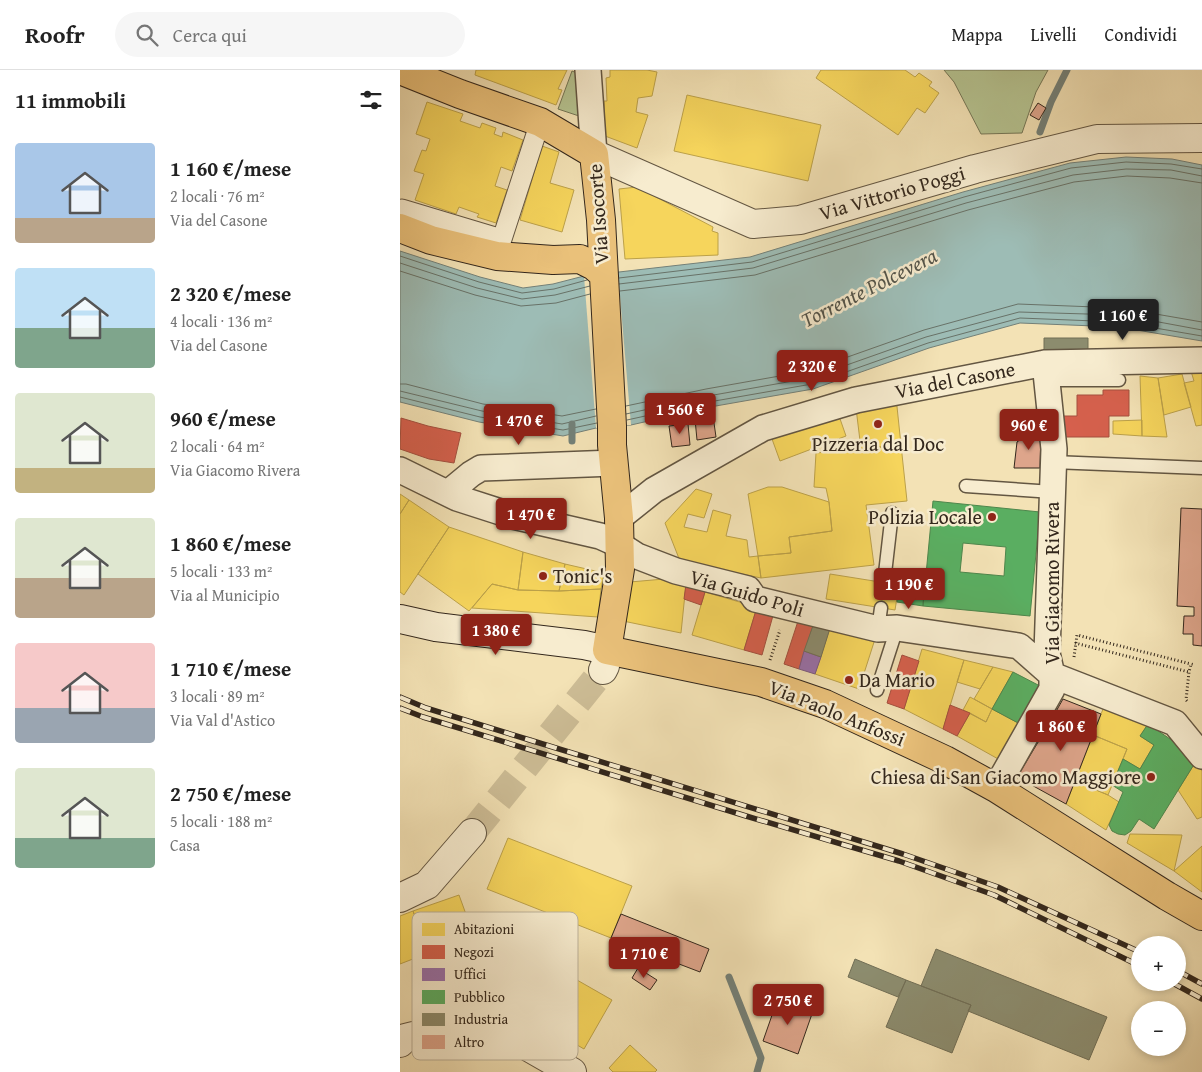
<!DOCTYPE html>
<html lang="it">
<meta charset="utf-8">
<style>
body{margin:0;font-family:"Gentium Book Plus",serif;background:#f6f6f6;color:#222;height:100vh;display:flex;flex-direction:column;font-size:19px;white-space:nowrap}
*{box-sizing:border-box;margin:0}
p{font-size:16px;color:#767676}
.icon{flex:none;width:28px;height:28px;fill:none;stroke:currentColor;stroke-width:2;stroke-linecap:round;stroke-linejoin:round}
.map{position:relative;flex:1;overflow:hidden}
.details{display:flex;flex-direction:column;background:#fff;width:400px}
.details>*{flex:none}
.tools{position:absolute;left:731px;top:866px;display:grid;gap:10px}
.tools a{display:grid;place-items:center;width:55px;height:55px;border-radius:50%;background:#fff;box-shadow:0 2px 8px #0003;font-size:25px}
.price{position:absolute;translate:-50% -42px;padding:0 11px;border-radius:5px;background:#8f2418;color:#fff;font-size:16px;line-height:32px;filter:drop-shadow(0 1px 2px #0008)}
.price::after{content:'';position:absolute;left:50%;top:30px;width:15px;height:11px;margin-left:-8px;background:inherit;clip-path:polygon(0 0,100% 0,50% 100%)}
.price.active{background:#222;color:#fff}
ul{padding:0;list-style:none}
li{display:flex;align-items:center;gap:15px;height:125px;padding:0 15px}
li span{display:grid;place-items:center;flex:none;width:140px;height:100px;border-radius:5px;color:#555}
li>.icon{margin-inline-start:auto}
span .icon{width:60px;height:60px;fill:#fffc;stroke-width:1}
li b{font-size:21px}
h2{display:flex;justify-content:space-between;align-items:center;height:60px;padding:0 15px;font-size:21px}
header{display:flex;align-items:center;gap:30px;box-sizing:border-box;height:70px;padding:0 25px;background:#fff;border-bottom:1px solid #e0e0e0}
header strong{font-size:24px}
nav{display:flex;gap:28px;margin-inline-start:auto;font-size:18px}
.search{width:350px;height:45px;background:#f6f6f6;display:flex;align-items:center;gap:12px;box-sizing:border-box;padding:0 18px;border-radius:28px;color:#767676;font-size:19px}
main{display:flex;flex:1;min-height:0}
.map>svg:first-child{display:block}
.green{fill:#b6c491;stroke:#747656}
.water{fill:#9dbcb5;stroke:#738078}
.pier{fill:#f3e2b5}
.homes{fill:#f6d55c;stroke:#bca149}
.shops{fill:#d6604d;stroke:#a54f3e}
.offices{fill:#9970ab;stroke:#7a5a80}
.public{fill:#5aae61;stroke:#4e864c;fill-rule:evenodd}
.industry{fill:#8c8c6e;stroke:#716e55}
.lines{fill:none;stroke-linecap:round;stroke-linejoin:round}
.shore{stroke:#687268;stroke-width:1}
.stream{stroke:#738078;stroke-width:7}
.building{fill:#dea58b;stroke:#33271c}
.tertiary-tunnel{stroke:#cdbd96;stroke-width:28;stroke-dasharray:28 14;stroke-linecap:butt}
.service-casing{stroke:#635642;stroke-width:15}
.pedestrian-casing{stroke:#635642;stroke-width:21}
.minor-casing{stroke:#635642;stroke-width:28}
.tertiary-casing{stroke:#635642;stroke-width:30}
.secondary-casing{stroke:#33271c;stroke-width:30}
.primary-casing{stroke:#33271c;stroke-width:30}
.path{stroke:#33271c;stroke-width:3;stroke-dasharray:1 2.5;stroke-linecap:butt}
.service{stroke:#f7eccf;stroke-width:12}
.pedestrian{stroke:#f7eccf;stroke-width:19}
.minor{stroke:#f7eccf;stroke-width:25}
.tertiary{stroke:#f7eccf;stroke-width:28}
.secondary{stroke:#f7eccf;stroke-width:28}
.primary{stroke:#eac17a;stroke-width:28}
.rail-casing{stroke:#33271c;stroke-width:5.5}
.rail{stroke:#f7eccf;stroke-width:4;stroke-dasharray:11;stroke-linecap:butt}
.poi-dot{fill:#8f2418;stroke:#f7eccf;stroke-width:2}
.labels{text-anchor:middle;stroke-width:5;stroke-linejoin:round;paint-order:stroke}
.street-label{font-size:20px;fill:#33271c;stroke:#f7eccf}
.poi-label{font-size:20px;fill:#33271c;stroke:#f7eccf;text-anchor:end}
.water-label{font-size:21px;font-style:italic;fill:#53544a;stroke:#f7eccf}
.key{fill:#f7eccf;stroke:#bcb199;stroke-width:1}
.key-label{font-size:14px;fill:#33271c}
</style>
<header>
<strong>Roofr</strong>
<div class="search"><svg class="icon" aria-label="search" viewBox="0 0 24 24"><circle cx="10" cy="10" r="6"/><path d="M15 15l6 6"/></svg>Cerca qui</div>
<nav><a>Mappa</a><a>Livelli</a><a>Condividi</a></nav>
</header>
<main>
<section class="details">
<h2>11 immobili<svg class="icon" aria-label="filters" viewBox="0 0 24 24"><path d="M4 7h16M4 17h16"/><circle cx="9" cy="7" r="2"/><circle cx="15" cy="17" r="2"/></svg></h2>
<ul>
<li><span style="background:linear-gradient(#a9c7e8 75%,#b9a48a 0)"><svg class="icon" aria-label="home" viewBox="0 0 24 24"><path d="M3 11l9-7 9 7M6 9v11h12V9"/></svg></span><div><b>1 160 €/mese</b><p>2 locali · 76 m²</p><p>Via del Casone</p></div></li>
<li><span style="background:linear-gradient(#bfe0f5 60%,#7fa58c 0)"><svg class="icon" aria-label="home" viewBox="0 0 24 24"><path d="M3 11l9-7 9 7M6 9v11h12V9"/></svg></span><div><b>2 320 €/mese</b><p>4 locali · 136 m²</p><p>Via del Casone</p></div></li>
<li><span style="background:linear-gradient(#dfe7d0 75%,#c2b280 0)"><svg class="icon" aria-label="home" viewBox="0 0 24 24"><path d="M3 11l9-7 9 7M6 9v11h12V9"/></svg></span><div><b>960 €/mese</b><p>2 locali · 64 m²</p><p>Via Giacomo Rivera</p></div></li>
<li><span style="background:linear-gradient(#dfe7d0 60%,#b9a48a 0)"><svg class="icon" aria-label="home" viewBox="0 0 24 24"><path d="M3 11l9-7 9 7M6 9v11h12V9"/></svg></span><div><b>1 860 €/mese</b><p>5 locali · 133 m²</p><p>Via al Municipio</p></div></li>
<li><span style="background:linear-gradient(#f6c9c9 65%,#9aa5b1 0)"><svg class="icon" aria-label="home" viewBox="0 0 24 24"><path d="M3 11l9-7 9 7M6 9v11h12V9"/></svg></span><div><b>1 710 €/mese</b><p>3 locali · 89 m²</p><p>Via Val d'Astico</p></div></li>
<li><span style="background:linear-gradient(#dfe7d0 70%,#7fa58c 0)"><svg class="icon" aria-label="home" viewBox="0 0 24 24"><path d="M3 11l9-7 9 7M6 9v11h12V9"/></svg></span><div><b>2 750 €/mese</b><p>5 locali · 188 m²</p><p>Casa</p></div></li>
</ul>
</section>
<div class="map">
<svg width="802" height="1002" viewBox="0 0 802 1002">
<rect width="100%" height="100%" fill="#f3e2b5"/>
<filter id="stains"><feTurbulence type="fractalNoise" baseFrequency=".004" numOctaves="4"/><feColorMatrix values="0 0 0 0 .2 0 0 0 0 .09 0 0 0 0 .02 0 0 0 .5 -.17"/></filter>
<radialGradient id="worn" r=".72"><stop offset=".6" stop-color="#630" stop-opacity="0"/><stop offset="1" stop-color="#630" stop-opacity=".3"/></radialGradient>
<path class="green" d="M544 0H648L636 22 622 63 581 64 554 12Z
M172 1 179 4V46L158 39Z"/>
<path class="water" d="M726 87 772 89 802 95V271L719 257 620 253 529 278 413 319 310 337 231 355 196 358 163 366 79 352 0 332V181L80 207 123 218 153 214 184 206 350 187 563 122 670 93Z"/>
<path class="pier" d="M218 203 231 355 196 358 184 206Z"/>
<path class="homes" d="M76 0H167L158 19 162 20 156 35 75 5Z
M210 0H247L257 2 252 26 238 28 236 42 248 45 237 78 205 66 204 31H207L206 8 210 7Z
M421 0H505L515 7 519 3 532 12 529 16 539 23 525 43 517 38 498 65 416 8Z
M287 25 421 55 408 111 274 81Z
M27 32 63 44 60 51 80 58 82 53 96 58 94 64 102 67 103 62 123 70 112 101 101 97 95 116 107 120 96 153 77 147 79 144 59 137 56 144 15 130 24 104 14 101 22 80 26 81 30 69 16 64Z
M142 76 159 82 150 113 174 120 162 162 120 150Z
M237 117 313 157 312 161 318 163V185L225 189 219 119Z
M802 295V355L796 356 784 313 794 311 790 298Z
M782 304 791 337 764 345 758 308Z
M740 306 758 308 767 367 742 366Z
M496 327 501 375 461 379 456 338Z
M438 343 446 366 380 391 372 369Z
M742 350V366L713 364V351Z
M501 375 507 431 466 435 474 495 361 508 358 486 391 483 389 467 432 461 429 432 426 418 414 417 416 383Z
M368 417H382L429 432 432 461 389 467 391 483 358 486 348 424Z
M296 419 312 424 304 448 288 444 284 457 307 462 313 440 331 445 326 466 347 470 349 487 358 486 361 508 280 491 265 453Z
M0 424 9 430 0 444Z
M9 430 49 457 4 525 0 522V444Z
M49 457 123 482 118 520 92 514 69 541 18 504Z
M123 482 165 494 159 521 118 520Z
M165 494 204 503 201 519 159 521Z
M430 504 499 515 495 540 426 529Z
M264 509 286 514 281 563 223 551 230 512Z
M92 514 118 520 159 521 201 519 198 547 72 538Z
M305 522 357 537 344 580 292 565Z
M431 555 475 569 459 619 415 604Z
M522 579 564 590 543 659 504 639Z
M564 590 593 597 580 619 557 612Z
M593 597 613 602 592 639 574 629Z
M570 627 592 639 586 652 563 640Z
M592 639 620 654 600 690 557 666 570 643 586 652Z
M703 639 748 654 740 666 754 675 740 699 723 689 727 679 693 665Z
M693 665 727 679 708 725 675 711Z
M795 693 802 701V747L797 749 778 720Z
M675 711 708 725 719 732 706 760 666 734Z
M730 764 782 765 774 801 727 773Z
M108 768 232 816 211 868 87 819Z
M802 776V822L774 801Z
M59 825 67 847 74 844 78 855 83 854 86 863 67 870 63 859 24 873 13 841Z
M13 841 24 873 14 876 18 887 0 894V846Z
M170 906 212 930 184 979 143 955Z
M230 975 257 1000 255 1002H213L209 998Z"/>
<path class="shops" d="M703 320H729V346H709V367H662V346H677V325H703Z
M1 348 28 356 61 363 54 393 29 389 0 379Z
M286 514 305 522 301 535 284 529Z
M357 537 374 542 362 585 344 580Z
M400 545 415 550 399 599 384 594Z
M502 585 519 591 504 639 487 633Z
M550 635 570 643 557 666 543 659Z"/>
<path class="offices" d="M404 581 421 587 415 604 399 599Z"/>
<path class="public" d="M533 431 640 442 630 546 523 536ZM563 473 606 477 604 506 560 502Z
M499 515 524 518 523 536 497 532Z
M613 602 640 616 620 654 592 639Z
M748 654 798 688 754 759 739 749 731 761 725 765 718 764 712 761 709 755 723 722 712 715 723 689 740 699 754 675 740 666Z"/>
<path class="industry" d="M644 268H688V283H644Z
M415 550 431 555 421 587 404 581Z
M536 879 707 947 689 990 568 941 571 935 521 916Z
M455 889 506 910 498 927 448 907Z
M506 910 571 935 552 983 486 957Z"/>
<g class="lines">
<path class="shore" d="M0 186 79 212 122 223 154 219 187 210
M0 193 77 218 122 229 155 225 190 216
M0 201 75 225 121 236 156 233 190 224
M219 208 352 192 564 127 671 98 726 92 771 94 802 99
M219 214 353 198 566 133 673 105 726 99 771 100 802 106
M220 221 355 205 568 140 674 112 727 106 770 108 802 113
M0 314H6L83 334 162 346 196 339
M0 321 82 341 162 354 196 346
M0 327 80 347 163 360 197 353
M226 336 306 319 408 301 524 260 618 234 721 238 802 252
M226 344 308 326 410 308 526 267 619 242 721 245 802 260
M227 350 309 332 412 314 528 273 620 248 720 252 802 266"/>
<path class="stream" d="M640 62 651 32 667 0
M172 354V371
M329 907 361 988 357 1002"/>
</g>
<path class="building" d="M638 33 646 38 639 50 630 45Z
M313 346 316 367 297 370 295 349Z
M288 354 290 375 272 377 269 356Z
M641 361 640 398H614L617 372 629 363Z
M781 438 802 439V576L793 575V564H783L784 546H794V537L777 536Z
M663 629 701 644 666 734 617 707 643 664 662 656 654 645Z
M221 844 309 879 300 902 211 868Z
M238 898 257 910 250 920 232 908Z
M378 928 413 941 398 984 363 971Z"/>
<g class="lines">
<path class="tertiary-tunnel" d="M72 763 203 600"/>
<g class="service-casing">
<path id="service" d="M647 310H719
M653 392 802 398
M566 416 653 422
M484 512 492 443
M478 559 481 538
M477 620 497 558"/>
</g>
<g class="pedestrian-casing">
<path id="pedestrian" d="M0 140 2 139 102 169 140 52"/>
</g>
<g class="minor-casing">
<path id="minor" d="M188 0 194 84
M0 400 57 428 113 446 200 466 220 475 237 486 276 501 348 519 355 529 478 559 497 558 619 576 652 605 775 653 802 686
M48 423 71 404 81 398 214 393
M219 448 254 420 363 358 456 330 645 293 802 290
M596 718 652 619V605L647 583 654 379 645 293"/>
</g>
<g class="tertiary-casing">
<path id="tertiary" d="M194 84 353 154 400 150 575 99 697 69 802 68
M203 600 205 596 207 580
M0 828 27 815 72 763
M0 973 5 968 13 966 50 960 74 963 95 966 125 975 172 1002"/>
</g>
<g class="secondary-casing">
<path id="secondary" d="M0 549 36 557 184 575 207 580"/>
</g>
<g class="primary-casing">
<path id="primary" d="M0 0 60 24 140 52 194 84 201 150 212 356V375L219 448 220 499 207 580 361 612 425 634 545 690 596 718 767 826 802 846
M0 158 31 170 97 186 153 190 180 189 194 196 203 204"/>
</g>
<path class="path" d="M675 573 789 602
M674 587 677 565 791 594
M370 590 380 560
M787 631 786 630 789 602 791 594 795 595"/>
<use href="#service" class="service"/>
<use href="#pedestrian" class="pedestrian"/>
<use href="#minor" class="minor"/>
<use href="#tertiary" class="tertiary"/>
<use href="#secondary" class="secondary"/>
<use href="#primary" class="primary"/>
<g class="rail-casing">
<path id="rail" d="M0 627 26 638 133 671 503 784 598 817 740 882
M0 638 23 647 346 746 499 791 594 825 740 896
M778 901 802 914
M771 912 802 929"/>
</g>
<use href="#rail" class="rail"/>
</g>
<g class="poi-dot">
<circle cx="478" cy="354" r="5"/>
<circle cx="592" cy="447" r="5"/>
<circle cx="143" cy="506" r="5"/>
<circle cx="449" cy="610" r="5"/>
<circle cx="751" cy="707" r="5"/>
</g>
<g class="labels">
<g class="street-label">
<text transform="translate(492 123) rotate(-16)" y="7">Via Vittorio Poggi</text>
<text transform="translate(198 144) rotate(-94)" y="7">Via Isocorte</text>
<text transform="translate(555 310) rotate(-11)" y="7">Via del Casone</text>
<text transform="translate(652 513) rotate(-90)" y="7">Via Giacomo Rivera</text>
<text transform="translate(347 523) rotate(17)" y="7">Via Guido Poli</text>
<text transform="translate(437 643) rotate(22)" y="7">Via Paolo Anfossi</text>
</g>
<g class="poi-label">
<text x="478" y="381" text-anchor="middle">Pizzeria dal Doc</text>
<text x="582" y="454">Polizia Locale</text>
<text x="153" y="513" text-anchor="start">Tonic's</text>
<text x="459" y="617" text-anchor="start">Da Mario</text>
<text x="741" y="714">Chiesa di San Giacomo Maggiore</text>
</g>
<g class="water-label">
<text transform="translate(469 218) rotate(-27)" y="7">Torrente Polcevera</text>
</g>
</g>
<rect x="12" y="842" width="166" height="148" rx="8" class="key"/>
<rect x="22" y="853" width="23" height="13" fill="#f6d55c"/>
<rect x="22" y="875" width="23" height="14" fill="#d6604d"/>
<rect x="22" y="898" width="23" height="13" fill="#9970ab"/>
<rect x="22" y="920" width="23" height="14" fill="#5aae61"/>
<rect x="22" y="943" width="23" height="13" fill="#8c8c6e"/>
<rect x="22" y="965" width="23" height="14" fill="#dea58b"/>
<g class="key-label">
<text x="54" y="864">Abitazioni</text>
<text x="54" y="887">Negozi</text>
<text x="54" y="909">Uffici</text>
<text x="54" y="932">Pubblico</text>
<text x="54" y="954">Industria</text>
<text x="54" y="977">Altro</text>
</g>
<rect width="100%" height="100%" filter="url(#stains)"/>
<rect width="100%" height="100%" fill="url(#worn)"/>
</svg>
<div class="tools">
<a>+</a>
<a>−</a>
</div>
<b class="price active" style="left:723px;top:271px">1 160 €</b>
<b class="price" style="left:412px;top:322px">2 320 €</b>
<b class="price" style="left:280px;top:365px">1 560 €</b>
<b class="price" style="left:119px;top:376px">1 470 €</b>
<b class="price" style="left:629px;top:381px">960 €</b>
<b class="price" style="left:131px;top:470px">1 470 €</b>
<b class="price" style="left:509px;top:540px">1 190 €</b>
<b class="price" style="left:96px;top:586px">1 380 €</b>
<b class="price" style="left:661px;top:682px">1 860 €</b>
<b class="price" style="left:244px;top:909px">1 710 €</b>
<b class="price" style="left:388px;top:956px">2 750 €</b>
</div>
</main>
